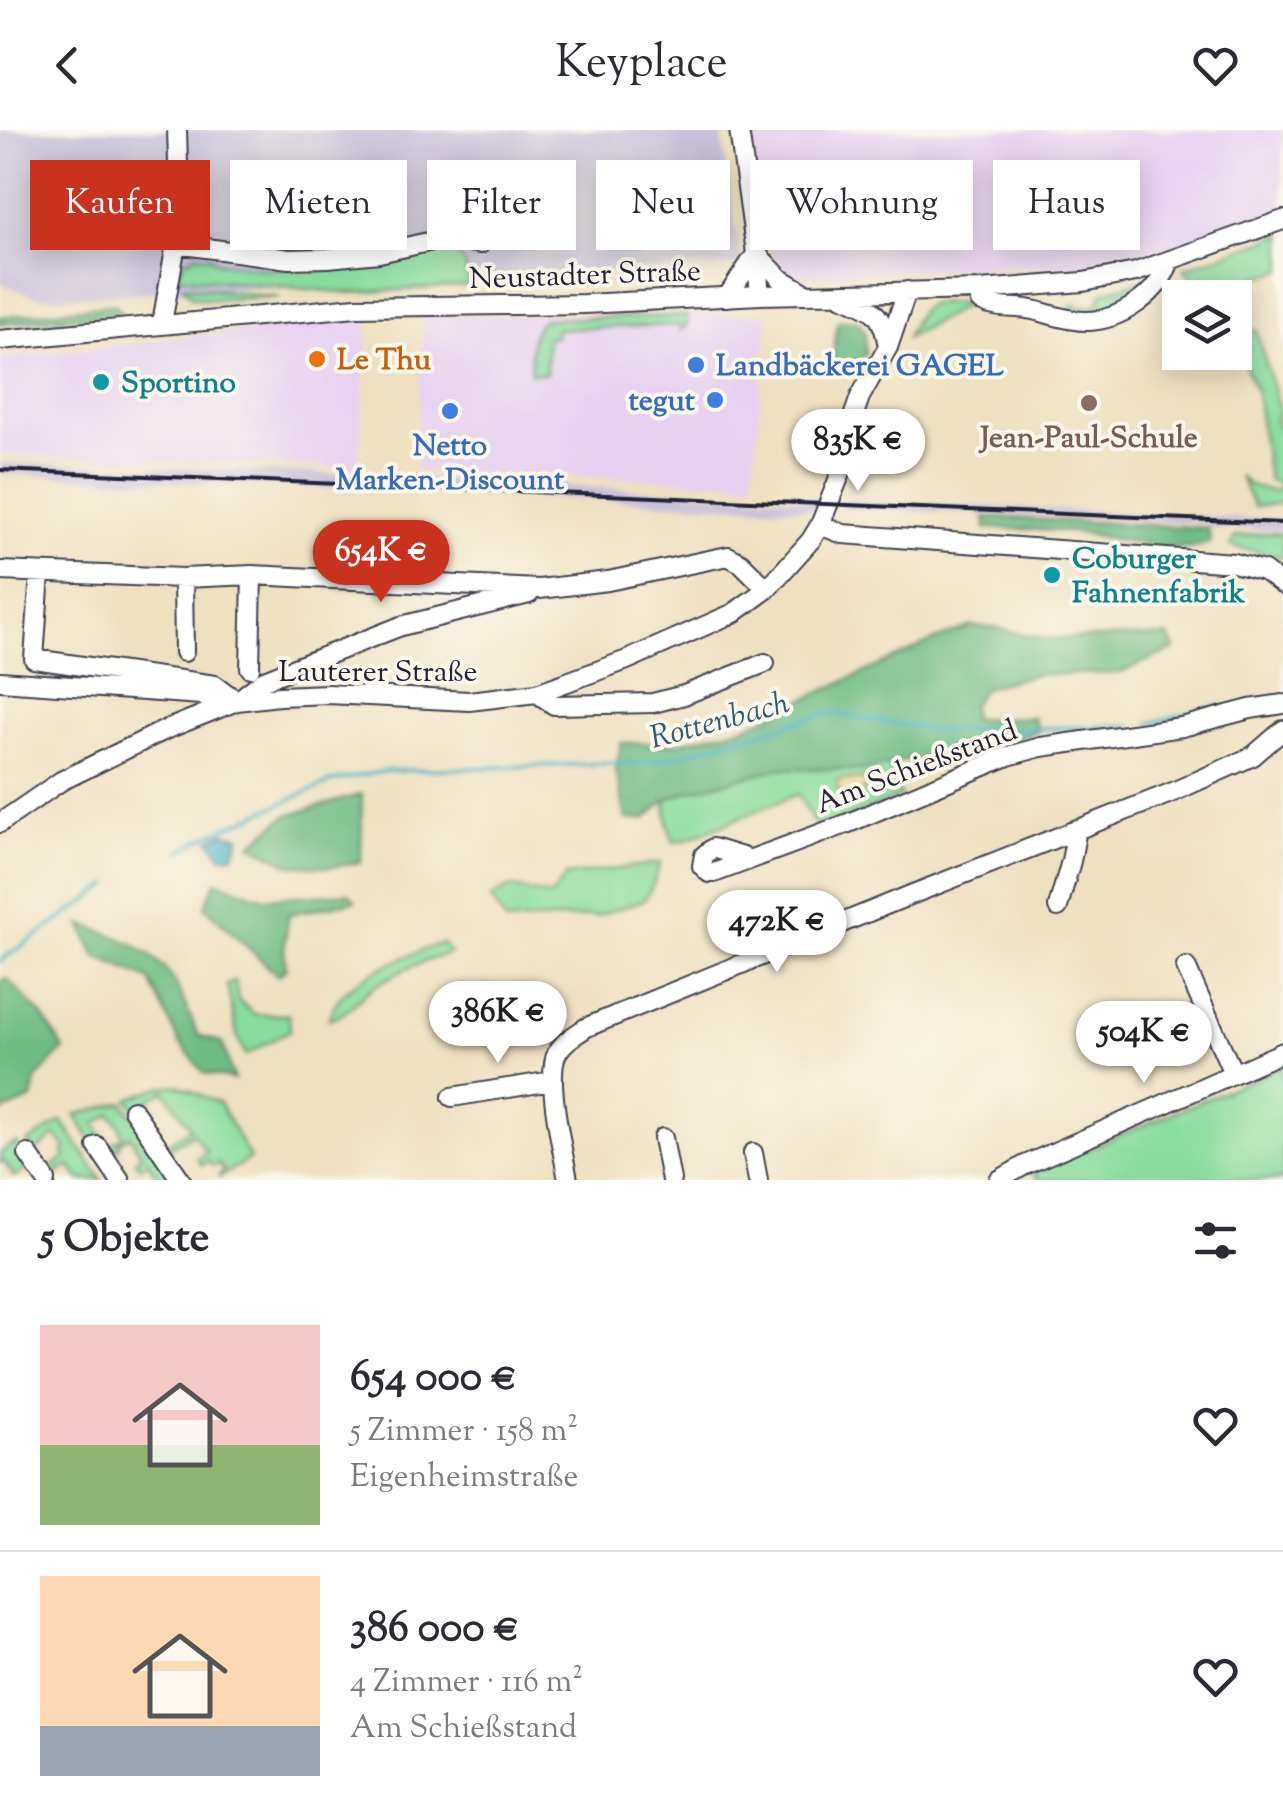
<!DOCTYPE html>
<html lang="de">
<meta charset="utf-8">
<style>
body{margin:0;font-family:"Sorts Mill Goudy",serif;background:#f7f7f7;color:#2b2b33;height:100vh;display:flex;flex-direction:column;font-size:38px;white-space:nowrap}
*{box-sizing:border-box;margin:0}
p{font-size:32px;color:#7c7c81}
.icon{flex:none;width:55px;height:55px;fill:none;stroke:currentColor;stroke-width:2;stroke-linecap:round;stroke-linejoin:round}
.map{position:relative;height:1050px;overflow:hidden}
.details{display:flex;flex-direction:column;background:#fff;flex:1}
.details>*{flex:none}
.hud{position:absolute;left:30px;top:30px;width:1225px;height:90px;display:flex;gap:20px}
.controls{position:absolute;left:1162px;top:150px;display:grid;gap:20px}
.controls a{display:grid;place-items:center;width:90px;height:90px;border-radius:0px;background:#fff;box-shadow:0 5px 25px #0003;font-size:50px}
.price{position:absolute;translate:-50% -85px;padding:0 22px;border-radius:35px;background:#fff;color:#222;font-size:32px;line-height:65px;filter:drop-shadow(0 2px 5px #0008)}
.price::after{content:'';position:absolute;left:50%;top:60px;width:30px;height:22px;margin-left:-15px;background:inherit;clip-path:polygon(0 0,100% 0,50% 100%)}
.price.selected{background:#c8321e;color:#fff}
ul{padding:0;list-style:none}
li{display:flex;align-items:center;gap:30px;height:250px;padding:0 40px}
li+li{border-top:2px solid #e1e1e2}
li span{display:grid;place-items:center;flex:none;width:280px;height:200px;border-radius:0px;color:#555}
li>.icon{margin-inline-start:auto}
span .icon{width:120px;height:120px;fill:#fffc;stroke-width:1}
li b{font-size:42px}
h2{display:flex;justify-content:space-between;align-items:center;height:120px;padding:0 40px;font-size:42px}
.tag{padding:0 35px;border-radius:0px;background:#fff;box-shadow:0 5px 25px #0003;font-size:35px;line-height:90px}
.tag.selected{background:#c8321e;color:#fff}
header{display:flex;justify-content:space-between;align-items:center;height:130px;padding:0 40px;background:#fff;font-size:45px;font-weight:600}
.map>svg:first-child{display:block}
.built{fill:#e6d2f0}
.industrial{fill:#c8bfd8}
.green{fill:#89dc9d;stroke:#567f6c;stroke-width:2.5}
.forest{fill:#6ebc84;stroke:#486f60;stroke-width:2.5}
.sand{fill:#eeda9e;stroke:#887e6c;stroke-width:2.5}
.water{fill:#47b2c4;stroke:#346a80;stroke-width:2.5}
.lines{fill:none;stroke-linecap:round;stroke-linejoin:round}
.stream{stroke:#47b2c4;stroke-width:4}
.minor-casing{stroke:#413f4f;stroke-width:22}
.minor{stroke:#fff;stroke-width:18}
.rail{stroke:#22223b;stroke-width:4}
.food-dot{fill:#e8710a;stroke:#fbf7ec;stroke-width:4}
.shop-dot{fill:#3f7fe0;stroke:#fbf7ec;stroke-width:4}
.culture-dot{fill:#0f9aa8;stroke:#fbf7ec;stroke-width:4}
.education-dot{fill:#8d6e63;stroke:#fbf7ec;stroke-width:4}
.labels{text-anchor:middle;stroke-width:8;stroke-linejoin:round;paint-order:stroke}
.street-label{font-size:30px;fill:#22223b;stroke:#fbf7ec}
.food-label{font-size:30px;font-weight:bold;fill:#c56008;stroke:#fbf7ec;text-anchor:start}
.shop-label{font-size:30px;font-weight:bold;fill:#366cbe;stroke:#fbf7ec;text-anchor:start}
.culture-label{font-size:30px;font-weight:bold;fill:#0d838f;stroke:#fbf7ec;text-anchor:start}
.education-label{font-size:30px;font-weight:bold;fill:#785e54;stroke:#fbf7ec}
.water-label{font-size:32px;font-style:italic;fill:#315c72;stroke:#fbf7ec}
</style>
<header><svg class="icon" aria-label="back" viewBox="0 0 24 24"><path d="M15 5l-7 7 7 7"/></svg>Keyplace<svg class="icon" aria-label="heart" viewBox="0 0 24 24"><path d="M12 20l-8-8c-3-5 5-10 8-4 3-6 11-1 8 4z"/></svg></header>
<div class="map">
<svg width="1283" height="1050" viewBox="0 0 1283 1050">
<rect width="100%" height="100%" fill="#fbf7ec"/>
<filter id="ink" filterUnits="userSpaceOnUse"><feTurbulence type="fractalNoise" baseFrequency=".01" numOctaves="2"/><feDisplacementMap in="SourceGraphic" scale="20" xChannelSelector="R" yChannelSelector="G"/><feConvolveMatrix kernelMatrix="1 2 1 2 8 2 1 2 1" color-interpolation-filters="sRGB"/></filter>
<filter id="wash" filterUnits="userSpaceOnUse"><feTurbulence type="fractalNoise" baseFrequency=".0048" numOctaves="4" result="noise"/><feDisplacementMap in="SourceGraphic" scale="40" xChannelSelector="R" yChannelSelector="G"/><feGaussianBlur stdDeviation="2.25" result="paint"/><feColorMatrix in="noise" values="0 0 0 0 0 0 0 0 0 0 0 0 0 0 0 0 0 1.4 0 .05"/><feComposite in="paint" operator="in"/></filter>
<g filter="url(#wash)">
<rect width="100%" height="100%" fill="#eee1c0"/>
<path class="built" d="M751 0H1283V81L1206 108 1089 137H1004L795 145 787 141 772 124 763 95Z
M768 184 753 353 416 341 424 185Z
M369 187 358 338 0 325V228Z"/>
<path class="industrial" d="M0 0H721L741 135 39 168 0 153Z
M0 333 335 344 820 369 816 379 0 344Z
M841 370 1283 390V400L1208 398 1207 393 840 378Z"/>
<path class="green" d="M1283 104V140L1204 164 1184 138Z
M448 117C465 127 467 139 468 156L351 163 178 147 184 131 197 125 209 126 217 132 267 139 348 137 387 133 419 125 435 118Z
M1157 147C1123 174 1115 188 1068 183L1074 174 1080 176 1097 175 1103 162Z
M183 156 279 167 208 170 192 167Z
M962 172 968 174 906 208C923 171 922 173 962 172Z
M687 186V196L681 200 680 195 556 199 555 207H547L546 244 531 243C531 224 527 201 544 189Z
M1256 200 1280 283 1275 288 1283 310V373L1254 377 1239 346 1249 355 1274 362 1281 356 1268 349 1256 261 1235 212V204Z
M1270 403 1283 404V429L1278 426 1231 416 1235 407Z
M875 605 901 666 818 700 798 664 685 710 674 712 668 695 664 649Z
M660 733 653 755 644 770 597 786 506 793 491 768 510 757 551 766 566 746Z
M442 813 450 823C424 831 398 841 375 856 358 867 349 885 329 889 337 848 408 826 442 813Z
M235 851 238 870 254 884 289 885 290 900 246 925 238 909 227 855Z
M1283 936V1050H1038L1033 1042Z
M178 955 219 973 250 1028 220 1047 219 1045 224 1041 218 1033 213 1036 208 1031 202 1035 197 1029 206 1022 193 1003 167 1020 164 1016 191 998 165 961 146 971 154 984 144 991 128 969 160 957Z
M123 972 176 1050H158L159 1048 148 1032 140 1037 135 1030 141 1025 130 1006 118 1013 120 1016 114 1020 122 1032 116 1036 104 1018 123 1006 120 1000 121 998 111 984 95 994 105 1010 94 1015 75 985Z
M62 991 102 1050H80L70 1036 51 1047 47 1040 66 1027 62 1022 66 1019 56 1005 35 1022 27 1013Z
M16 1013 29 1031 26 1040 14 1047 4 1031 0 1033V1023Z"/>
<path class="forest" d="M115 174 122 183 0 194V187Z
M838 191H857L865 202 866 225 848 235 831 239Z
M985 387 1208 398 1210 412C1182 428 1105 405 1072 402 1044 400 1015 399 986 398Z
M971 496 998 498 1044 509 1169 506 1175 519 1119 543 1033 545 984 558 971 575 973 589 1033 587 1038 601 954 632 920 627 865 640 780 638 685 662 666 670 645 689H626L616 640 621 613H677L744 597 935 510Z
M362 664 361 732 331 737 290 735 251 714 286 686Z
M216 751 264 768 349 763 355 771 289 784 284 818 286 838 278 846 205 777Z
M81 794C115 805 157 820 175 853 184 869 191 888 198 905L222 913 234 950 204 943 180 913 149 849 96 827Z
M6 848 43 886 64 919 37 948 32 969 0 983V853Z"/>
<path class="sand" d="M865 649 867 653 866 659 847 668 838 662 837 650Z"/>
<path class="water" d="M223 703 240 706 234 725 222 726 210 710Z"/>
<g class="lines">
<path class="stream" d="M1150 593 1221 576
M180 721 207 706 333 651 386 641 654 632 829 583 941 601 1131 596
M0 831 110 755"/>
</g>
</g>
<g filter="url(#ink)">
<g class="lines">
<g class="minor-casing">
<path id="minor" d="M739 0 756 123 760 165
M176 114 289 129 328 128 379 123 446 108 480 114
M756 123 780 148 807 164
M980 160V171C997 180 1014 176 1033 180 1051 184 1068 191 1086 191 1121 191 1160 163 1170 130
M727 167 756 124
M843 167C873 178 883 183 888 217
M162 193 176 114 179 65 177 0
M0 210 356 177 584 174 760 165 980 160 1083 152 1136 142 1283 90
M820 395 843 404 1234 433 1264 441 1283 455
M0 441 183 448 252 445 539 459 608 451 728 426 741 433 767 459
M40 443 34 529 215 555 237 571 264 550 401 496 529 464
M183 448 184 522
M250 538 252 445
M0 551 202 565 220 577
M537 563 554 575 653 573 684 565 765 533
M0 693 61 651 165 600 237 571 279 566 328 564 469 571 537 563 627 530 734 483 767 459 811 410 820 395 840 345 852 290 860 267 888 217 907 161
M749 729 713 718 704 725 702 736 709 743H714L846 694 1008 626 1041 617 1182 597 1250 579 1283 574
M1058 777 1071 731 1077 699
M1186 837 1233 943
M452 967 552 951
M133 980 181 1050
M663 1008 671 1050
M97 1016 120 1050
M753 1023 758 1050
M28 1024 46 1050
M568 1050C563 1021 545 948 557 923 564 911 575 905 587 897L913 764 1173 662 1253 626 1283 600
M999 1050 1025 1035 1283 922"/>
</g>
<use href="#minor" class="minor"/>
<path class="rail" d="M0 340 1283 393"/>
</g>
</g>
<circle class="food-dot" cx="317" cy="229" r="10"/>
<g class="shop-dot">
<circle cx="696" cy="235" r="10"/>
<circle cx="715" cy="270" r="10"/>
<circle cx="450" cy="281" r="10"/>
</g>
<g class="culture-dot">
<circle cx="101" cy="252" r="10"/>
<circle cx="1052" cy="445" r="10"/>
</g>
<circle class="education-dot" cx="1089" cy="273" r="10"/>
<g class="labels">
<g class="street-label">
<text transform="translate(585 144) rotate(-2)" y="10">Neustadter Straße</text>
<text x="378" y="551">Lauterer Straße</text>
<text transform="translate(916 636) rotate(-21)" y="10">Am Schießstand</text>
</g>
<g class="food-label">
<text x="337" y="239">Le Thu</text>
</g>
<g class="shop-label">
<text x="716" y="245">Landbäckerei GAGEL</text>
<text x="695" y="280" text-anchor="end">tegut</text>
<text x="450" y="325" text-anchor="middle">Netto<tspan x="450" dy="34">Marken-Discount</tspan></text>
</g>
<g class="culture-label">
<text x="121" y="262">Sportino</text>
<text x="1072" y="438">Coburger<tspan x="1072" dy="34">Fahnenfabrik</tspan></text>
</g>
<g class="education-label">
<text x="1089" y="317">Jean-Paul-Schule</text>
</g>
<g class="water-label">
<text transform="translate(719 589) rotate(-15)" y="11">Rottenbach</text>
</g>
</g>
</svg>
<div class="controls">
<a><svg class="icon" aria-label="layers" viewBox="0 0 24 24"><path d="M12 4l9 5-9 5-9-5zM3 14l9 5 9-5"/></svg></a>
</div>
<b class="price" style="left:858px;top:364px">835K €</b>
<b class="price selected" style="left:381px;top:475px">654K €</b>
<b class="price" style="left:777px;top:845px">472K €</b>
<b class="price" style="left:498px;top:936px">386K €</b>
<b class="price" style="left:1144px;top:956px">504K €</b>
<div class="hud">
<a class="tag selected">Kaufen</a>
<a class="tag">Mieten</a>
<a class="tag">Filter</a>
<a class="tag">Neu</a>
<a class="tag">Wohnung</a>
<a class="tag">Haus</a>
</div>
</div>
<section class="details">
<h2>5 Objekte<svg class="icon" aria-label="filters" viewBox="0 0 24 24"><path d="M4 7h16M4 17h16"/><circle cx="9" cy="7" r="2"/><circle cx="15" cy="17" r="2"/></svg></h2>
<ul>
<li><span style="background:linear-gradient(#f6c9c9 60%,#8fb573 0)"><svg class="icon" aria-label="home" viewBox="0 0 24 24"><path d="M3 11l9-7 9 7M6 9v11h12V9"/></svg></span><div><b>654 000 €</b><p>5 Zimmer · 158 m²</p><p>Eigenheimstraße</p></div><svg class="icon" aria-label="heart" viewBox="0 0 24 24"><path d="M12 20l-8-8c-3-5 5-10 8-4 3-6 11-1 8 4z"/></svg></li>
<li><span style="background:linear-gradient(#ffd9b3 75%,#9aa5b1 0)"><svg class="icon" aria-label="home" viewBox="0 0 24 24"><path d="M3 11l9-7 9 7M6 9v11h12V9"/></svg></span><div><b>386 000 €</b><p>4 Zimmer · 116 m²</p><p>Am Schießstand</p></div><svg class="icon" aria-label="heart" viewBox="0 0 24 24"><path d="M12 20l-8-8c-3-5 5-10 8-4 3-6 11-1 8 4z"/></svg></li>
</ul>
</section>
